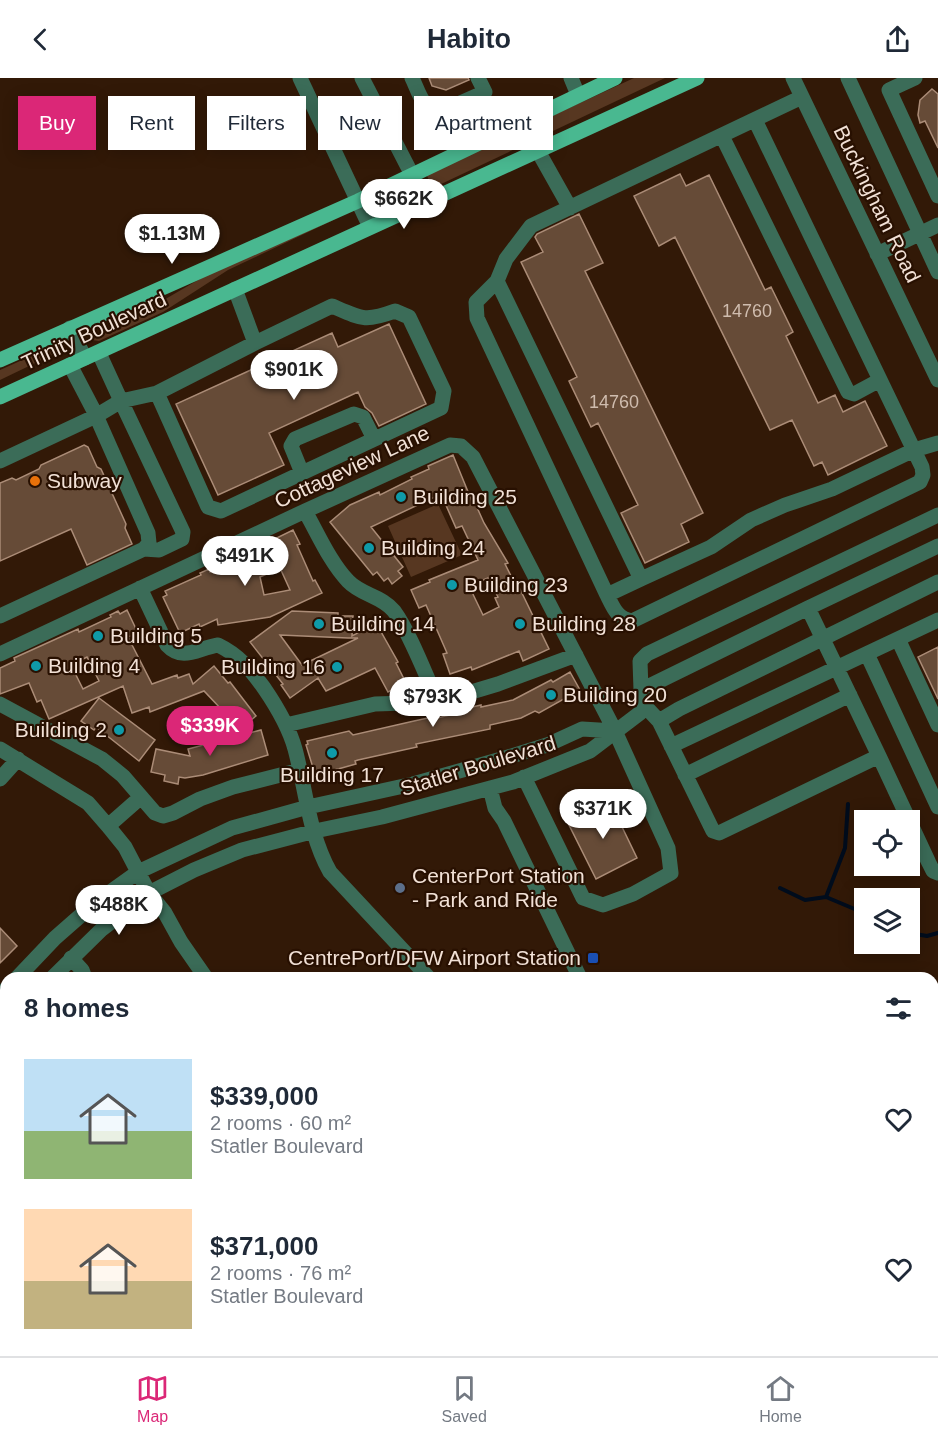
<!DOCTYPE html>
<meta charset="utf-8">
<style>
body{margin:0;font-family:Helvetica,sans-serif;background:#f2f2f3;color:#1f2937;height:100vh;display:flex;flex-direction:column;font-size:22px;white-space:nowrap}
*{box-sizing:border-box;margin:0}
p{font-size:20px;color:#747a83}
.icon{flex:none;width:33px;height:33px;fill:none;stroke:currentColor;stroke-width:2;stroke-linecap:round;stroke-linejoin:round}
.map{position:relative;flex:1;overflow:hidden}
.sheet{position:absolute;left:0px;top:894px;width:939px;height:384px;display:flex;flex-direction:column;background:#fff;border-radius:18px 18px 0 0;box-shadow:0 3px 15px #0003}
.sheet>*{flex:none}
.top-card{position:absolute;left:18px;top:18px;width:600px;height:54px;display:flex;gap:12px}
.fabs{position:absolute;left:854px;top:732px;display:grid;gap:12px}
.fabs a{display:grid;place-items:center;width:66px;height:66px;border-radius:0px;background:#fff;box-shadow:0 3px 15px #0003;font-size:30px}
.price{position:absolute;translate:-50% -51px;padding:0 14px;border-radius:21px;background:#fff;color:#222;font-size:20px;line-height:39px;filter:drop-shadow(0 2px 3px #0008)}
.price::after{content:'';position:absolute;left:50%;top:36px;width:18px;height:14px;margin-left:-9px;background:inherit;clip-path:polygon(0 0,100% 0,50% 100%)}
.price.current{background:#db2777;color:#fff}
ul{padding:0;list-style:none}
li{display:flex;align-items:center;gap:18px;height:150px;padding:0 24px}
li span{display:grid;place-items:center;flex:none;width:168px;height:120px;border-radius:0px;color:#555}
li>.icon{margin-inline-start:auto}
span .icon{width:72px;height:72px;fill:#fffc;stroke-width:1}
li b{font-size:26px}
h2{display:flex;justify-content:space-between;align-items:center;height:72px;padding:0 24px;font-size:26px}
.tag{padding:0 21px;border-radius:0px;background:#fff;box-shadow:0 3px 15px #0003;font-size:21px;line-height:54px}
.tag.current{background:#db2777;color:#fff}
header{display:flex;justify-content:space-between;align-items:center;height:78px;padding:0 24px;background:#fff;font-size:27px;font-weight:700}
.tabs{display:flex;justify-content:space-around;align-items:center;height:84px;border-top:2px solid #e0e1e3;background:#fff;font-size:16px;color:#747a83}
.tabs a{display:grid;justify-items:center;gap:3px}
.tabs .current{color:#db2777}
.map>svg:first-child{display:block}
.green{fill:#573721}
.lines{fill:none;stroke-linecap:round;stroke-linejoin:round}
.stream{stroke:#000c1c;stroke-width:4}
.building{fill:#664b37;stroke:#ab8c77;stroke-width:1.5;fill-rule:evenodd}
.minor{stroke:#3b6c58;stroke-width:15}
.major{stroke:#49b890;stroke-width:15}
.rail{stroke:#aa9689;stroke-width:4;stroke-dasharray:8 8;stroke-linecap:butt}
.food-dot{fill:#e8710a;stroke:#281001;stroke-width:2}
.culture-dot{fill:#0f9aa8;stroke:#281001;stroke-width:2}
.service-dot{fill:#5c6f8a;stroke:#281001;stroke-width:2}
.transit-dot{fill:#1a4fb4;stroke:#281001;stroke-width:2}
.labels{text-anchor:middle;stroke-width:4.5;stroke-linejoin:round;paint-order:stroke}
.number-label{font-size:18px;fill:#cfbcae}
.street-label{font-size:21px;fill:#f2e1d6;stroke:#281001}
.poi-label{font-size:21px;fill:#f2e1d6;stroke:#281001;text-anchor:start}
</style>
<header><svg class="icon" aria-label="back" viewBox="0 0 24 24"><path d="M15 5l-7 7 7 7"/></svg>Habito<svg class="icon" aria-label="share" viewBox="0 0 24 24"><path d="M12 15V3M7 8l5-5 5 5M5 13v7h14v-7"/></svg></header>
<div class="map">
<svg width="938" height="1278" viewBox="0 0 938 1278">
<rect width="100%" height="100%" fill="#321907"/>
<path class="green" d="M634 0H665L439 107 432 108 426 96Z
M342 138 228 192 163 234 99 263 92 262 93 259 150 230 205 198Z
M57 269 56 275 0 302V292L49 270Z
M438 426 462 477 411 499 388 448Z
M938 1045V1278H488L500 1272H933V1047Z"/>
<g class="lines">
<path class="stream" d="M780 810 805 822 826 819 864 835
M826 819 845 770 848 726
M909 855 927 858 938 855
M777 1278 778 1272"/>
</g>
<path class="building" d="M429 0H468L469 2 446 12 432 8Z
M932 11 938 16V70L925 43 920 45 918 37 920 22Z
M680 96 686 108 709 97 765 212 771 209 793 254 786 258 818 325 835 317 843 334 865 323 887 368 828 397 822 384 814 388 792 342 770 352 675 159 659 168 634 118Z
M579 136 603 185 585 193 703 435 681 446 689 464 645 485 621 435 638 427 598 345 591 349 569 303 577 299 521 184 543 174 535 159 537 156Z
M389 246 426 326 379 348 372 335 365 329 358 314 269 355 284 387 218 417 176 326 332 255 338 269Z
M84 367 88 369 97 389 101 391 126 446 125 450 132 466 87 487 71 451 0 483V405L12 400 16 402 39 391 41 387Z
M453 377 473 426 475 425 484 445 508 485 505 486 517 510 519 509 549 571 523 583 519 573 472 592 471 589 450 596 443 576 447 575 426 527 419 530 411 512 430 504 429 502 478 482 462 448 456 450 441 416 371 449 403 489 398 493 402 498 392 506 388 500 384 503 377 494 373 497 330 444 350 427 379 414 380 417 412 401 411 399 429 391 428 388ZM488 500 498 519 495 520 499 529 483 537 469 508Z
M293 452 300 466 297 467 313 503 315 502 322 515 270 539 218 547 217 541 200 549 199 546 180 555 163 519 167 517 165 513 201 497 200 495 209 491 210 494 243 479 242 477ZM280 490 290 512 264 517 260 499Z
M127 532 138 555 128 559 152 606 177 597 178 600 189 596 193 606 214 588 228 605 230 604 256 638 240 651 204 613 150 634 149 629 132 635 123 608 49 641 41 622 37 624 29 605 0 616V590L15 583 14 580 78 551 79 554 111 539 110 537 118 533 120 536ZM87 579 99 603 83 611 71 587Z
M292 533 338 535V538H353L352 558 376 545 398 584 396 585 406 605 388 614 375 590 326 613 318 600 290 620 281 607 283 606 250 564ZM280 557 348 560H358L302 587Z
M938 569V621L918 579Z
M570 594 580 612 539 635 535 633 521 640 490 647V651L416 666 417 669 358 682 355 683 356 686 331 693 317 696 316 693H314L306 667 308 666 307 663 349 653 353 657 414 643 432 639 433 641 459 635V632L481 627V629L513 622 551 602 553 604Z
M99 620 155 662 139 683 96 649 94 652 81 643Z
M261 652 268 677 203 697 185 700 179 699 178 706 164 703 165 697 151 694 156 671 190 678 188 671Z
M610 724 637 780 596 801 568 745Z
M0 850 17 868 0 885Z"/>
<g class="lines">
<path class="minor" d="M300 0 370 149
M362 0 426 124
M412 0C419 14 423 35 442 33L485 14 478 0
M571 0 578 17
M793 0 938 302
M848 0 938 194
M915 0 889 12 938 118
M755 42 922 389 923 397 920 404 632 543C617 541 613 529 607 517L477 240 476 224 497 203 506 181 531 148 802 19
M722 58 848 314 854 316 880 302
M538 73 570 130
M877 176 938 147
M497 203 641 501 607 517
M70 250 85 280
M99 275 121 323 157 315 208 429 221 433 441 330 444 313 409 239 395 233C365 244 362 241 332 228L255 265 235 211
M157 315 255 265
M0 383 96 338 121 323 183 454 182 461 159 472 144 471
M302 395 291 368 295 361 354 336 363 339 374 361
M305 433C318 456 330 484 348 503 361 517 382 518 394 533 410 555 426 598 438 624
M938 437 647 576 640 583 641 612 644 627 659 643 713 753 719 755 879 678 929 785 933 793 938 795
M641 501 711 469 751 442 785 427 832 411 914 372 938 365
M140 510 167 567C183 584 198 570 218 567 239 577 251 592 264 610 277 629 289 649 295 671 306 712 309 757 330 794L429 900
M0 538 144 471 149 465 148 455 94 333 70 287
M898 561 938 647
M0 576 305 433 450 367 461 368 473 379 615 653 668 770 671 795 633 816 603 827 583 820 524 699
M867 576 938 729
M641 612 808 530
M0 626 102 681 123 698 155 735 163 738 173 735 200 721 233 709 300 692
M659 643 679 631 938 504
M286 647 375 626 438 624 498 606 576 577
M671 668 938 542
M0 671 88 725 108 748 125 769 149 815 165 835 181 864 206 900
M879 678 808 530 938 468
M685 697 850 617
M0 701 18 681
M490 710 495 730 504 743 580 900
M108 748 141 719
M71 880 82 892 85 900
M17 900 55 860 96 824 138 794 232 750 308 729 413 706 505 680 547 667 582 651 615 653
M52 900 102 851 149 815 194 792 242 772 315 753 382 739 513 704 590 673 640 635 644 627
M0 917 6 911
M0 953 6 947
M0 1006 6 1001
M0 1190 6 1196
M42 1272 45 1278
M61 1278 73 1272
M206 1278 219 1272"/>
<path class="major" d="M0 282 358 123 615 0
M0 319 697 0"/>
<path class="rail" d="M933 987 938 984
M933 1006 938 1003
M298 1278 311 1272
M341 1278 354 1272"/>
</g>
<circle class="food-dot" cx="35" cy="403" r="6"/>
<g class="culture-dot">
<circle cx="401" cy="419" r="6"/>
<circle cx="369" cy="470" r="6"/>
<circle cx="452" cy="507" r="6"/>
<circle cx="319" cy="546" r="6"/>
<circle cx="520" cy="546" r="6"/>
<circle cx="98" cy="558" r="6"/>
<circle cx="36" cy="588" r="6"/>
<circle cx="337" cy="589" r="6"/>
<circle cx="551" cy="617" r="6"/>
<circle cx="119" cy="652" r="6"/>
<circle cx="332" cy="675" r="6"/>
</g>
<circle class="service-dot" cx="400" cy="810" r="6"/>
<rect class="transit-dot" x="587" y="874" width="12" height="12" rx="3"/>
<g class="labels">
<g class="number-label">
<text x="747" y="239">14760</text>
<text x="614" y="330">14760</text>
</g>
<g class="street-label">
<text transform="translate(877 126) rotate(64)" y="7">Buckingham Road</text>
<text transform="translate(94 253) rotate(-25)" y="7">Trinity Boulevard</text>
<text transform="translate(352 389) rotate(-25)" y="7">Cottageview Lane</text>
<text transform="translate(478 688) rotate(-17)" y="7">Statler Boulevard</text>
</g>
<g class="poi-label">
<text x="47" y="410">Subway</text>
<text x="413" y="426">Building 25</text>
<text x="381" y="477">Building 24</text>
<text x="464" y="514">Building 23</text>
<text x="331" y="553">Building 14</text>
<text x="532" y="553">Building 28</text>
<text x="110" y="565">Building 5</text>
<text x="48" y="595">Building 4</text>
<text x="325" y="596" text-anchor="end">Building 16</text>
<text x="563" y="624">Building 20</text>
<text x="107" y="659" text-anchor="end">Building 2</text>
<text x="332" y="704" text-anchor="middle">Building 17</text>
<text x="412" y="805">CenterPort Station<tspan x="412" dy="24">- Park and Ride</tspan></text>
<text x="581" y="887" text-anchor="end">CentrePort/DFW Airport Station</text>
</g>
</g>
</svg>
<div class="fabs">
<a><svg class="icon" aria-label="locate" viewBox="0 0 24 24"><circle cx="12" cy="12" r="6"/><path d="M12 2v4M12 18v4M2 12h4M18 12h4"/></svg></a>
<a><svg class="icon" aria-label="layers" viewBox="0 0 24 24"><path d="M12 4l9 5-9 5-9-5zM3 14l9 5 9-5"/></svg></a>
</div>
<b class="price" style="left:404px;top:152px">$662K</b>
<b class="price" style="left:172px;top:187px">$1.13M</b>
<b class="price" style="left:294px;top:323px">$901K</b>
<b class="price" style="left:245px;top:509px">$491K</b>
<b class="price" style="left:433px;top:650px">$793K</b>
<b class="price current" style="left:210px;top:679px">$339K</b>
<b class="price" style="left:603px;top:762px">$371K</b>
<b class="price" style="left:119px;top:858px">$488K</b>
<div class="top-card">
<a class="tag current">Buy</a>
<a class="tag">Rent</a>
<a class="tag">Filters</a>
<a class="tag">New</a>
<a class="tag">Apartment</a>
</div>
<section class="sheet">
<h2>8 homes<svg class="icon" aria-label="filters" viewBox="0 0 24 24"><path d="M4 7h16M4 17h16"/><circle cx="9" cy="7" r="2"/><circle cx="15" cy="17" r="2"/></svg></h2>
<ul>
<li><span style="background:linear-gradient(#bfe0f5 60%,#8fb573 0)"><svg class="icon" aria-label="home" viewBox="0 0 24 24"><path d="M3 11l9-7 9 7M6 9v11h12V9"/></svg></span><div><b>$339,000</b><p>2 rooms · 60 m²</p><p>Statler Boulevard</p></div><svg class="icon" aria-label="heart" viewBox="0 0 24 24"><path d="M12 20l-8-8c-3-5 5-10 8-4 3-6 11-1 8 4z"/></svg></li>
<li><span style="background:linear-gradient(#ffd9b3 60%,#c2b280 0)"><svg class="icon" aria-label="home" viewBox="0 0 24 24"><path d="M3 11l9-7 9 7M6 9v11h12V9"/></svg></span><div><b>$371,000</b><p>2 rooms · 76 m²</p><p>Statler Boulevard</p></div><svg class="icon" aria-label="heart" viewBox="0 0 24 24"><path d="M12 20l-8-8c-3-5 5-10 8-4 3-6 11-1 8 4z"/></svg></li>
</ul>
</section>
</div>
<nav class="tabs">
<a class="current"><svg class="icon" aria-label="map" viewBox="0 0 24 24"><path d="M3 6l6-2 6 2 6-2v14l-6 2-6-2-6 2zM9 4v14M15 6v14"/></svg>Map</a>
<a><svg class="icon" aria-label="saved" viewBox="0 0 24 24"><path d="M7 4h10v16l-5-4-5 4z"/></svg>Saved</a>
<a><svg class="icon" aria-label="home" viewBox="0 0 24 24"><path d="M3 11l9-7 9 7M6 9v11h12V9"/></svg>Home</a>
</nav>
